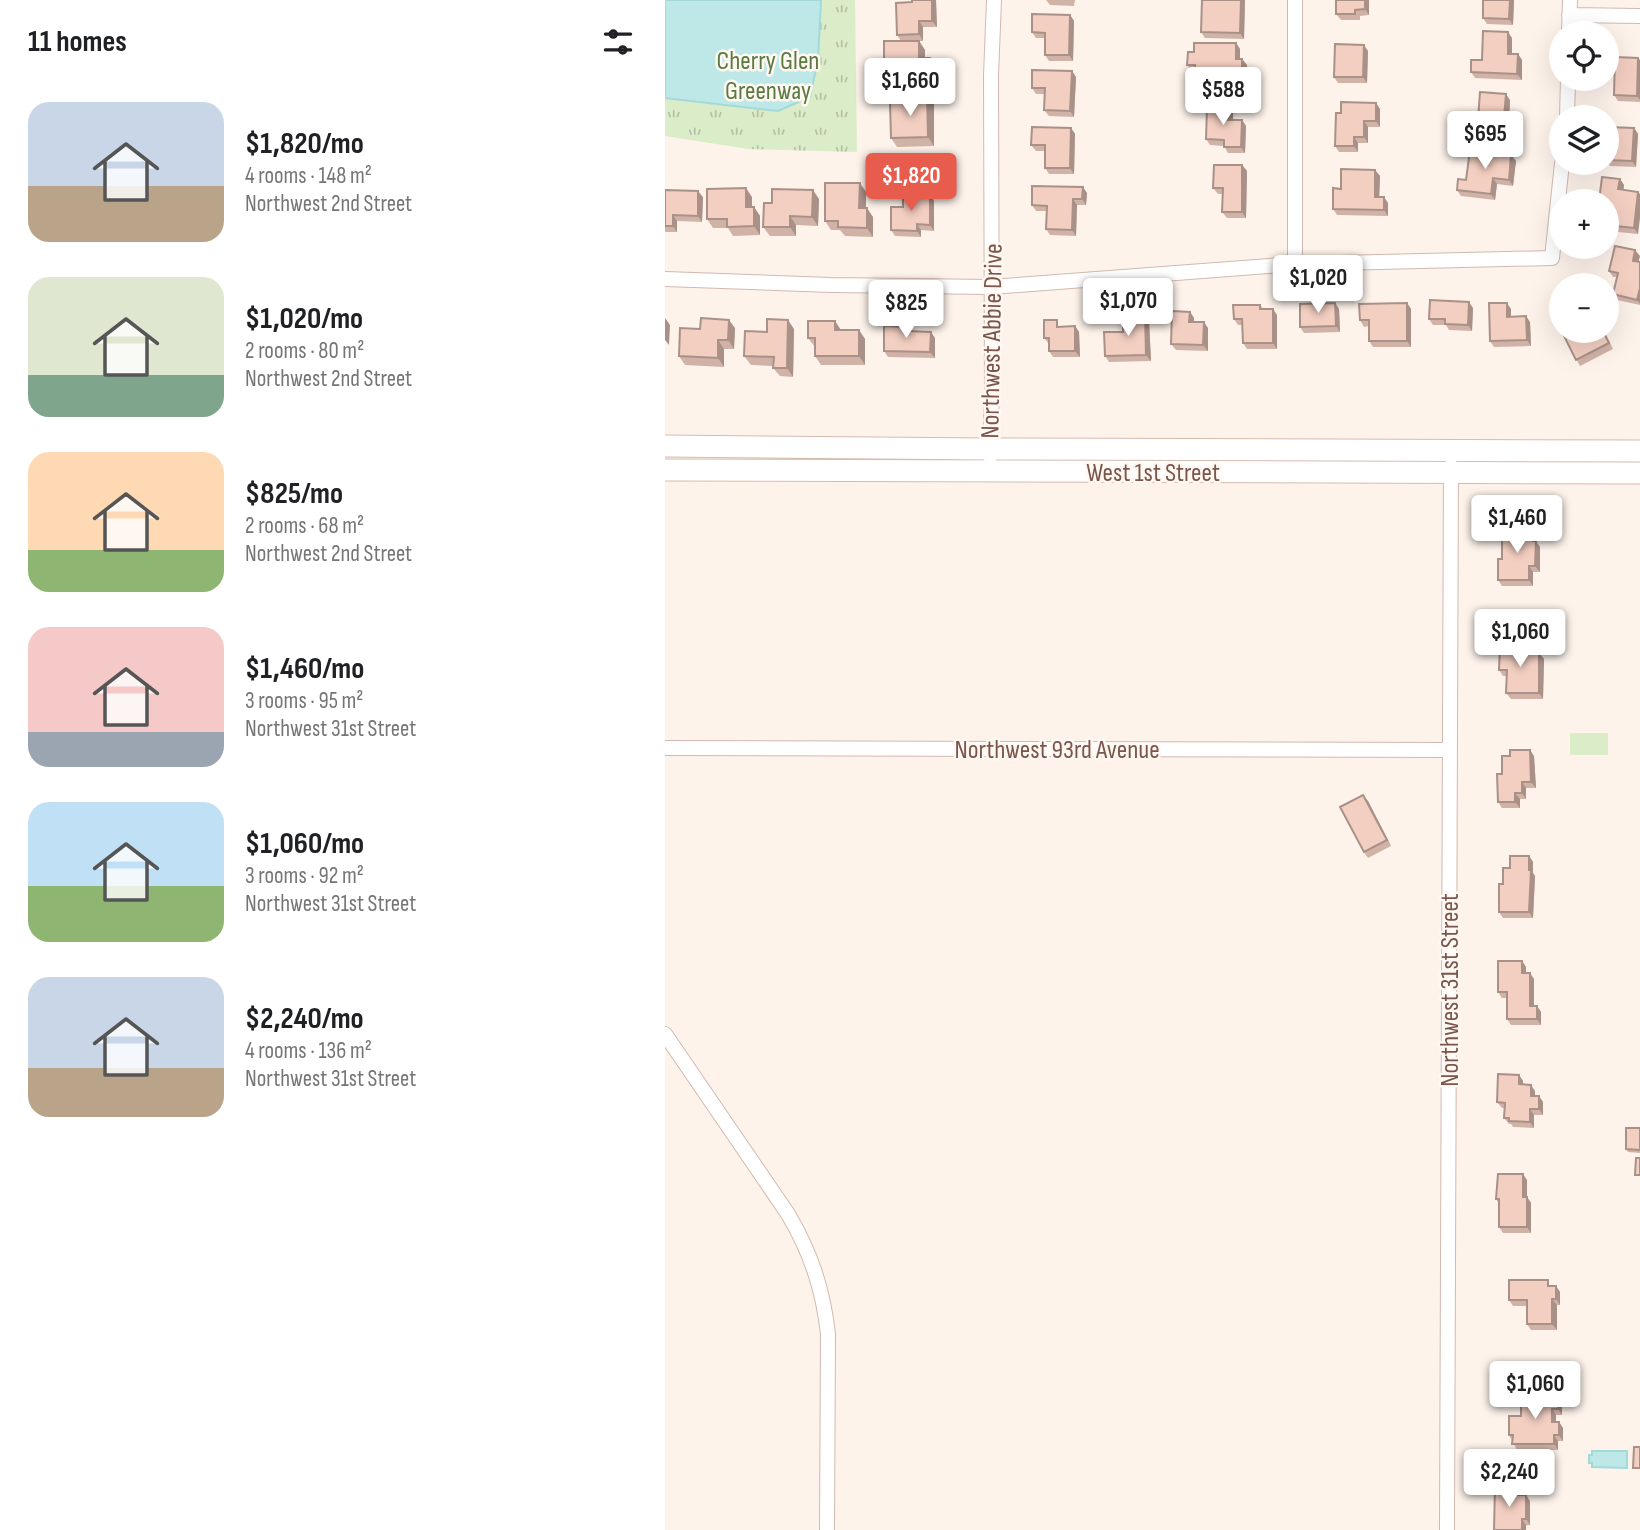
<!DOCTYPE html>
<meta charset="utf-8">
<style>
body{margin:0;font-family:"Sofia Sans Condensed",sans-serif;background:#f6f6f6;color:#202124;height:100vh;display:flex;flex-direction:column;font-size:26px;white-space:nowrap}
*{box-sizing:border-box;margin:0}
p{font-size:23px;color:#757577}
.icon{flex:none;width:38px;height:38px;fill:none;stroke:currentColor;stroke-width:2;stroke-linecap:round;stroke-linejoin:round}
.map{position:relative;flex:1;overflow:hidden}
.panel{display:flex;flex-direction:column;background:#fff;width:665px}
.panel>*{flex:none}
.buttons{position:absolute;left:884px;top:21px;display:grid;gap:14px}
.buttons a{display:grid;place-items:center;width:70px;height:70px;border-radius:50%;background:#fff;box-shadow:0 7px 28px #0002;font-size:35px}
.price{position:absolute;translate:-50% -60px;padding:0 16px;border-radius:7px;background:#fff;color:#222;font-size:23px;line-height:46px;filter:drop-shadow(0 2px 4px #0008)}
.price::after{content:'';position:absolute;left:50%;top:42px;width:21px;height:16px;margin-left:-10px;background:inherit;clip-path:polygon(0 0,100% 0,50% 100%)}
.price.current{background:#e85c4e;color:#fff}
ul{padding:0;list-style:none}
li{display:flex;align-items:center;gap:21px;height:175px;padding:0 28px}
li span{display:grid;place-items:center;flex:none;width:196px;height:140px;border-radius:21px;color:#555}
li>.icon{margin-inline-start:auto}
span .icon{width:84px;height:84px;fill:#fffc;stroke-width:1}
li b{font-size:30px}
h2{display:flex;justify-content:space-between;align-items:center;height:84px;padding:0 28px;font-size:30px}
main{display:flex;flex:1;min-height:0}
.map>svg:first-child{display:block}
.green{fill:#dbecc8}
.park{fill:url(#park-tufts)}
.water{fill:#bee8e8;stroke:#a4d9da;stroke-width:2}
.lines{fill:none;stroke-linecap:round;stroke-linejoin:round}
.street-casing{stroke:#d1b9af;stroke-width:16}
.secondary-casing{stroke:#d6bbaf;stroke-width:23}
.street{stroke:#fff;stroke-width:14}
.secondary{stroke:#fff;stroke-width:21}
.wall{fill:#d1b2a7}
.shaded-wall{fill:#aa9188}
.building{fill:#f3cfc2;stroke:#aa9188;stroke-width:2}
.labels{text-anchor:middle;stroke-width:5;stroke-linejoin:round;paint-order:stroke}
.park-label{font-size:26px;fill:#597a41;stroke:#fff8f2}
.street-label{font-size:26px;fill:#7a564c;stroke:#fff8f2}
</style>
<main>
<section class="panel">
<h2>11 homes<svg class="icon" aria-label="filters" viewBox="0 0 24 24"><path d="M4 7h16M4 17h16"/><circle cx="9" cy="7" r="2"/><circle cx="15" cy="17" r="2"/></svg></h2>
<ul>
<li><span style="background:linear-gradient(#c9d6e8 60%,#b9a48a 0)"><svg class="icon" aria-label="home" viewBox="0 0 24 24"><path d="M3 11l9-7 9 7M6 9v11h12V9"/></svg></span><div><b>$1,820/mo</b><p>4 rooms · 148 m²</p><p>Northwest 2nd Street</p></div></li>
<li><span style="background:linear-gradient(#dfe7d0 70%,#7fa58c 0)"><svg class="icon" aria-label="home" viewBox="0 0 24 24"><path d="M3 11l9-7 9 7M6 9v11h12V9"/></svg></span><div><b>$1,020/mo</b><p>2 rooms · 80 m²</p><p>Northwest 2nd Street</p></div></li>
<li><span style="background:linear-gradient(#ffd9b3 70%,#8fb573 0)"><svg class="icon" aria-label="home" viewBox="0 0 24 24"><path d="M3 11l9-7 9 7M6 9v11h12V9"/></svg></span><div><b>$825/mo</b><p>2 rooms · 68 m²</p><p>Northwest 2nd Street</p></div></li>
<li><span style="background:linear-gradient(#f6c9c9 75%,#9aa5b1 0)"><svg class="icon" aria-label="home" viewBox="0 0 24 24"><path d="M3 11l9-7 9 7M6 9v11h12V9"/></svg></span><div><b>$1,460/mo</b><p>3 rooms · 95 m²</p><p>Northwest 31st Street</p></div></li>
<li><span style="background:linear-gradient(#bfe0f5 60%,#8fb573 0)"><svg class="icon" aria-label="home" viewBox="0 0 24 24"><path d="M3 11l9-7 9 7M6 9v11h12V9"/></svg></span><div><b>$1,060/mo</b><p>3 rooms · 92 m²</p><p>Northwest 31st Street</p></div></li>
<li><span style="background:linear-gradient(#c9d6e8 65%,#b9a48a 0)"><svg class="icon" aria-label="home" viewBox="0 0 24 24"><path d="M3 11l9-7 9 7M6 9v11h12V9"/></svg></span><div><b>$2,240/mo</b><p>4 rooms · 136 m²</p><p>Northwest 31st Street</p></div></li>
</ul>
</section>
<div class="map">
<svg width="975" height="1530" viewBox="0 0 975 1530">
<defs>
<pattern id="park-tufts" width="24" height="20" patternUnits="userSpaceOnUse" patternTransform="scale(1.75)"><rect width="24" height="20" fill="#dbecc8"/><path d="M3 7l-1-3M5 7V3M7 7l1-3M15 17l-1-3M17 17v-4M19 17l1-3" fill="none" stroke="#b7c2a5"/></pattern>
</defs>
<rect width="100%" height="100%" fill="#fdf3eb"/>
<path class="green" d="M905 733H943V755H905Z"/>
<path class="park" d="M0 0H190L192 152 83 149 0 136Z"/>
<path class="water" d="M0 0H156L153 60 145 97 113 111 0 98Z
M927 1451H962V1468L927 1467V1463H924V1455H927Z"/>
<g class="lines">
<g class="street-casing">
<path id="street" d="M630 0V264
M904 15 975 16
M904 33 905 0
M902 117 903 79
M0 279 166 285 326 287 630 264 887 258 897 163
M325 456 327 390 326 76 329 0
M0 748 784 750
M0 1034 123 1214C146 1253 158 1289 163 1334L162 1530
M782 1530 786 466"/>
</g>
<g class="secondary-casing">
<path id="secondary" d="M0 446 325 449 975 451
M0 470 975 473"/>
</g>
<use href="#street" class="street"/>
<use href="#secondary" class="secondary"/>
</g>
<path class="wall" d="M247 0H271L272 27H258V41H236H254L260 50V58L271 66V93L252 92 248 87H225L219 78 236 41 232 35 247 2Z
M381 0H410L409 6 385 5Z
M580 0 579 39 540 38 536 32Z
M704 0V15L695 16V20H676L671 14Z
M849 0 848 25 822 24 818 18Z
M405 15 409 21 408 61H384L380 55V38H371L367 32Z
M847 38V54H853L857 60V80L810 78 806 72 817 60Z
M571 43 575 49V59H577L582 65 581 97H543L539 91V87H534L529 81 530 71H527L522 65 529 52Z
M703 51 702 83H673L669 77Z
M975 60V102L953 101 949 95Z
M407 71 411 77 409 117 384 116 379 110 380 94H371L367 88Z
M845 100 844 117 854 123 852 148 835 147 831 139 806 138 801 132 813 120Z
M243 103H269V146L232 147 226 138Z
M711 103 715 109V127H703V143H693V152H674L670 146Z
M568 113V120H577L581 126 580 153H563L559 146 545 145 541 139Z
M406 128 410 134 409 174H384L380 168V151H371L366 145Z
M969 128 973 134 971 167 945 166 942 161V141Z
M851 161 848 186 832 184 830 200 796 196 792 190 801 180Z
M577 165 582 171 581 218H562L557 212 558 194H553L548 188Z
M710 170 715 176 714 197 723 203V216L672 215 668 209 676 189Z
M955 179 959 185 958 190 973 234 943 231 942 228V201Z
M0 190 38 197 37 222 12 221V232H0Z
M201 192V208L208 217V237L180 236 175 230H166L160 221Z
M422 193 421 205H412L411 236 385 235 381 229 382 211H371L367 205Z
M265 195 269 201V231L256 230V237L230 236 226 230 238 207Z
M87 197V207H89L95 216V235L68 236 63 228H48L42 219Z
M154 199 153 226 131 225V236H105L98 227 107 203Z
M975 256 973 262H975V305L952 300 948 294 952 277H948L944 271Z
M670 303 674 309 675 332 639 333 635 327Z
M742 303 746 309V347H708L704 341V326L699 327 695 320Z
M595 305 598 309 612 315V349H582L578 343 577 325H573L569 319Z
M808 308 807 331 784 330 781 325H768L764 319Z
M846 309V316L865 322 866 346 829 347 825 341Z
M525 312 529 318V322L543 328V351L511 350 506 344Z
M480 315 484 321 486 361 444 362 440 356 458 332Z
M410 326 414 332 415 357H388L384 351V344L379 338 396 327Z
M70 328 69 349H59V367L20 365 14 356 35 329Z
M129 329 128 377 115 376 108 368V366L86 365 79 356 102 332Z
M176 330 200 339V365H156L150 356V347L143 338Z
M896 331H939L948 349 915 366Z
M270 338V358L223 357 219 351Z
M868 529 872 535V543L875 547V572H868V586H837L833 580 841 540Z
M862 650V653H874L879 659 878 699H846L841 693 842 676H838L834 670Z
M869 756 871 788H861V799H855V808H837L833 802 837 774Z
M703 801 726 846 703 858 699 852Z
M864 856 868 862V873L870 876 868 918H838L834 912 838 884 845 868Z
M857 961 861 967V973L869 979V1006H872L876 1012V1025H846L842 1019V998H837L833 992Z
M854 1075 858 1081V1085L870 1091V1096L878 1102V1115H869V1128L848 1127 846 1124H844L839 1118 840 1108H837L832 1102Z
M975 1128V1153L963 1152 961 1149Z
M862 1180V1197L866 1203V1233H838L834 1227V1204L831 1199Z
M887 1286H891L895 1292V1305H892V1330H866L862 1324V1306H848L844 1300Z
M897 1402V1415H891V1422H894L898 1428V1441H893V1450H852L844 1435 856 1416Z
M850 1487 854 1493V1495L865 1501V1525L829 1530Z"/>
<path class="shaded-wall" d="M267 0H271L272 27 267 21Z
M576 0H580L579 39 575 33Z
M700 0H704V15L700 9Z
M845 0H849L848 25 844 19Z
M405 15 409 21 408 61 404 55Z
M254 21 258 27V41L254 34Z
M843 32 847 38V60L843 54Z
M254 41 260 50V66L254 58Z
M571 43 575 49V65L571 59Z
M699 45 703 51 702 83 698 77Z
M853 54 857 60V80L852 74Z
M265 58 271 66V93L264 84Z
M973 58 975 60V100L972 96Z
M577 59 582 65 581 97 577 91Z
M407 71 411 77 409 117 405 111Z
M262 94 269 103V146L263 137Z
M841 94 845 100 844 123 839 117Z
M711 103 715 109V127L711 121Z
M564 107 568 113V126L563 120Z
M850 117 854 123 852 148 848 142Z
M577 120 581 126 580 153 576 147Z
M699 121 703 127V143L699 137Z
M406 128 410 134 409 174 405 168Z
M969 128 973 134 971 167 967 161Z
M689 137 693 143V152L689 146Z
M846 155 851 161 848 186 844 180Z
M577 165 582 171 581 218 577 212Z
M710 170 715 176 714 203 710 197Z
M828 178 832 184 830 200 826 194Z
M955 179 959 185 958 195 953 189Z
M195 183 201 192V217L194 208Z
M418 187 422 193 421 205 417 199Z
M81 188 87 197V216L81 207Z
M148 190 154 199 153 226 147 217Z
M33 191 38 197 37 222 33 216Z
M973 192 975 194V218L973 234 969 228Z
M265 195 269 201V231L265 225Z
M719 197 723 203V216L719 210Z
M408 199 412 205 411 236 407 230Z
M89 207 95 216V235L89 226Z
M202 208 208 217V237L202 228Z
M8 215 12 221V232L8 226Z
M125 216 131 225V236L125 227Z
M252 224 256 230V237L252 231Z
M970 250 975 256 972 267 968 261Z
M975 289V304L972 300Z
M804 302 808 308 807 331 803 325Z
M670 303 674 309 675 332 671 326Z
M742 303 746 309V347L742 341Z
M842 303 846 309V323L842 317Z
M608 309 612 315V349L608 343Z
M525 312 529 318V328L524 322Z
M480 315 484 321 486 361 481 355Z
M861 316 865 322 866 346 862 340Z
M0 318 5 325 4 345 0 340Z
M64 320 70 328 69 349 63 340Z
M123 320 129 329 128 377 122 368Z
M170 321 176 330V339L170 330Z
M539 322 543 328V351L538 345Z
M410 326 414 332 415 357 410 351Z
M194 330 200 339V365L194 356Z
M266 332 270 338V358L265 352Z
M53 340 59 349V367L53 358Z
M868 529 872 535V543L875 547V572L870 566 868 541Z
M864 566 868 572V586L864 580Z
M857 644 862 650V659L857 653Z
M874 653 879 659 878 699 874 693Z
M865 750 869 756 871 788 866 782Z
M857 782 861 788V799L857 793Z
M850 793 855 799V808L850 802Z
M698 795 703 801 726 846 722 840Z
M864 856 868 862V873L870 876 868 918 864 912Z
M857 961 861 967V979L857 973Z
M865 973 869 979V1012L865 1006Z
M872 1006 876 1012V1025L872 1019Z
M854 1075 858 1081V1090L854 1084Z
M866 1085 870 1091V1102L866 1096Z
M874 1096 878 1102V1115L874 1109Z
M865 1109 869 1115V1128L865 1122Z
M858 1174 862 1180V1203L858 1197Z
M862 1197 866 1203V1233L862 1227Z
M891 1286 895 1292V1305L891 1299Z
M887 1299 892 1305V1330L887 1324Z
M893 1396 897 1402V1415L893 1409Z
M887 1409 891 1415V1428L887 1422Z
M894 1422 898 1428V1441L894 1435Z
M889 1435 893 1441V1450L889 1444Z
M850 1487 854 1493V1501L850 1495Z
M861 1495 865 1501V1525L861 1519Z
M857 1519 861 1525V1530H857Z"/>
<path class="building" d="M247 0H267V21H254V34L232 35 231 3 247 2Z
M537 0H576L575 33 536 32Z
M671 0H700V9L690 10V14H671Z
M818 0H845L844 19 818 18Z
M367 14 405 15 404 55H380V33L367 32Z
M818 31 843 32V54H853L852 74 806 72V60H817Z
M219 41H254V58H265L264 84 245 83V78H219Z
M529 43H571V59H577V91H539V81H529L530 65H522L523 52H529Z
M670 44 699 45 698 77H669Z
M950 57 973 58 972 96 949 95Z
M367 70 407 71 405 111 379 110 380 88H367Z
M815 92 841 94 839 117H850L848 142 831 141V134L801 132 802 120H813Z
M262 94 263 137 226 138 225 103H243L242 95Z
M676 102 711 103V121H699V137H689V146H670L671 113H676Z
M542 107H564L563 120H577L576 147H559V140L541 139Z
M367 127 406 128 405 168H380V145H366Z
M942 127 969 128 967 161 942 160Z
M805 150 846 155 844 180 828 178 826 194 792 190 793 179 801 180Z
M549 165H577V212H557L558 188H548Z
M676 169 710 170V197H719V210L668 209V188L676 189Z
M937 177 955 179 953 189 973 192 969 228 942 225V201H934Z
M160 183H195L194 208H202V228L173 227V221H160Z
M367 186 418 187 417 199H408L407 230 381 229 382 206 367 205Z
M81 188V207H89V226L62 227V219H42V189Z
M107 189 148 190 147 217 125 216V227H98L99 203H107Z
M0 190 33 191V216L8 215V226H0Z
M238 194 265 195V225L252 224V231L226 230V207H238Z
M950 246 970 250 968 261 975 262V288L972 300 948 294 953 273 944 271Z
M765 300 804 302 803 325 780 324V319H764Z
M670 303 671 326 635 327V304Z
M742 303V341H704V320H695L694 304Z
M824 303H842V317L861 316 862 340 825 341Z
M568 305H595V309H608V343H578L577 319H569Z
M507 311 525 312 524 322H539L538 345 506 344Z
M480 315 481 355 440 356 439 332H458V316Z
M36 318 64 320 63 340H53V358L14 356 15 328 35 329Z
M102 319 123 320 122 368H108L109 357 79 356 80 331 102 332Z
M379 320H392V327L410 326V351H384V338H379Z
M143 321H170V330H194V356H150V338H143Z
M219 326 243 327V331L266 332 265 352 219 351Z
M896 327V331H938L944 343 911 360 895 328Z
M841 529H868V541H871L870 566H864V580H833V559H837V540H841Z
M835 644H857V653H874V693H841L842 670H834Z
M845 750H865L866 782H857V793H850V802H833L832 774H837V756H845Z
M698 795 722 840 699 852 675 807Z
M845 856H864V870H866L864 912H834V884H838V868H845Z
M833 961H857V973H865V1006H872V1019H842V992H833Z
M833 1074 854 1075V1084L866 1085V1096H874V1109H865V1122L844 1121V1118H839L840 1103 832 1102Z
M961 1128H975V1150L961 1149Z
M971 1158H975V1175H970Z
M833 1174H858V1197H862V1227H834V1199H831Z
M844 1280H883V1286H891V1299H887V1324H862V1300H844Z
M856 1396H893V1409H887V1422H894V1435H889V1444H847L848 1435H844V1416H856Z
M969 1447H975V1468H968Z
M830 1487H850V1495H861V1519H857V1530H829Z"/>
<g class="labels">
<g class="park-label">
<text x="103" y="69">Cherry Glen<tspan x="103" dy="30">Greenway</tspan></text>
</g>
<g class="street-label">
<text transform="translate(326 341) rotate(-89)" y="9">Northwest Abbie Drive</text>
<text x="488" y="481">West 1st Street</text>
<text x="392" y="758">Northwest 93rd Avenue</text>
<text transform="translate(784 990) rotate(-90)" y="9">Northwest 31st Street</text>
</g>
</g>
</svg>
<div class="buttons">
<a><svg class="icon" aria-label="locate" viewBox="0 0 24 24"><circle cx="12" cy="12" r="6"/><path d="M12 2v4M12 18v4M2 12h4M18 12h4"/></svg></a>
<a><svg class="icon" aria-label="layers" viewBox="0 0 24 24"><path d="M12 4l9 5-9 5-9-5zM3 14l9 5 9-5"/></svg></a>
<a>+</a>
<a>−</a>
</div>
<b class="price" style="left:245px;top:118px">$1,660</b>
<b class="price" style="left:558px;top:127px">$588</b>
<b class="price" style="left:820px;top:171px">$695</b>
<b class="price current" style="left:246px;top:213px">$1,820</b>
<b class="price" style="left:653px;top:315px">$1,020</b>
<b class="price" style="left:463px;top:338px">$1,070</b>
<b class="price" style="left:241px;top:340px">$825</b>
<b class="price" style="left:852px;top:555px">$1,460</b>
<b class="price" style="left:855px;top:669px">$1,060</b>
<b class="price" style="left:870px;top:1421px">$1,060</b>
<b class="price" style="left:844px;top:1509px">$2,240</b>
</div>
</main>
